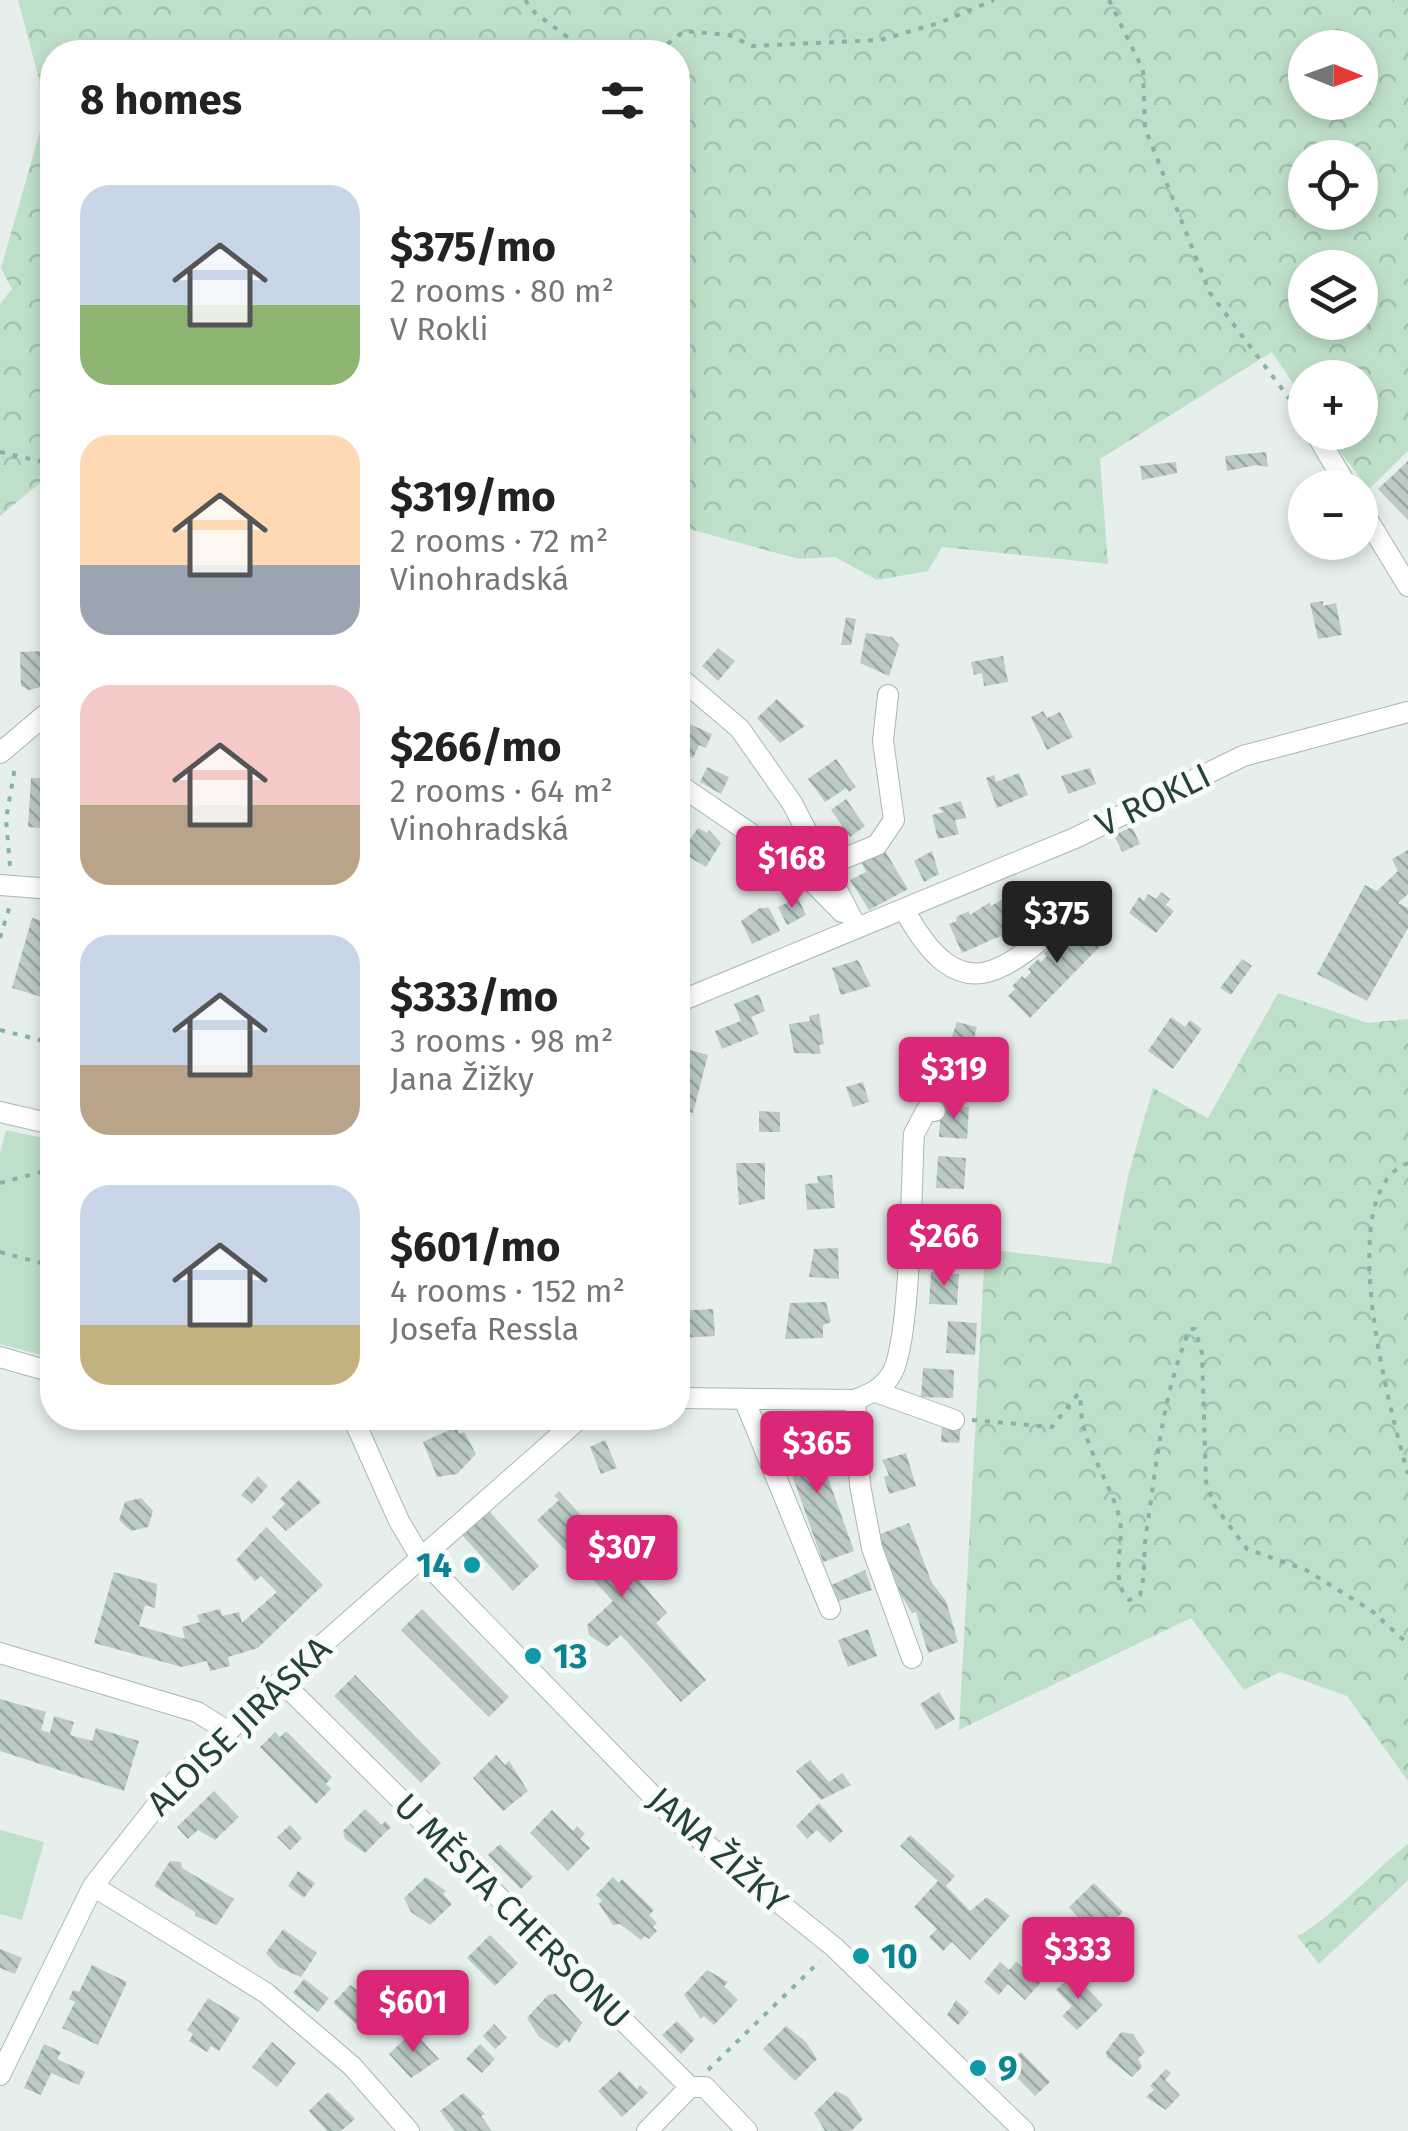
<!DOCTYPE html>
<meta charset="utf-8">
<style>
body{margin:0;font-family:"Fira Sans",sans-serif;background:#f6f6f6;color:#222;height:100vh;display:flex;flex-direction:column;font-size:38px;white-space:nowrap}
*{box-sizing:border-box;margin:0}
p{font-size:32px;color:#767676}
.icon{flex:none;width:55px;height:55px;fill:none;stroke:currentColor;stroke-width:2;stroke-linecap:round;stroke-linejoin:round}
.map{position:relative;flex:1;overflow:hidden}
.details{position:absolute;left:40px;top:40px;width:650px;height:1390px;display:flex;flex-direction:column;background:#fff;border-radius:40px;box-shadow:0 5px 15px #0003}
.details>*{flex:none}
.needle{width:65px;rotate:91deg}
.fabs{position:absolute;left:1288px;top:30px;display:grid;gap:20px}
.fabs a{display:grid;place-items:center;width:90px;height:90px;border-radius:50%;background:#fff;box-shadow:0 5px 15px #0003;font-size:50px}
.price{position:absolute;translate:-50% -85px;padding:0 22px;border-radius:10px;background:#db2777;color:#fff;font-size:32px;line-height:65px;filter:drop-shadow(0 2px 5px #0008)}
.price::after{content:'';position:absolute;left:50%;top:60px;width:30px;height:22px;margin-left:-15px;background:inherit;clip-path:polygon(0 0,100% 0,50% 100%)}
.price.selected{background:#222;color:#fff}
ul{padding:0;list-style:none}
li{display:flex;align-items:center;gap:30px;height:250px;padding:0 40px}
li span{display:grid;place-items:center;flex:none;width:280px;height:200px;border-radius:30px;color:#555}
li>.icon{margin-inline-start:auto}
span .icon{width:120px;height:120px;fill:#fffc;stroke-width:1}
li b{font-size:42px}
h2{display:flex;justify-content:space-between;align-items:center;height:120px;padding:0 40px;font-size:42px}
.map>svg:first-child{display:block}
.forest{fill:url(#forest-crowns);fill-rule:evenodd}
.green{fill:#bfe0c8}
.building{fill:url(#building-back-hatch)}
.lines{fill:none;stroke-linecap:round;stroke-linejoin:round}
.minor-casing{stroke:#a8b8b2;stroke-width:22}
.path{stroke:#86b3a5;stroke-width:4;stroke-dasharray:5 8;stroke-linecap:butt}
.minor{stroke:#fff;stroke-width:20}
.culture-dot{fill:#0f9aa8;stroke:#f7fbf9;stroke-width:4}
.labels{text-anchor:middle;stroke-width:10;stroke-linejoin:round;paint-order:stroke}
.street-label{font-size:35px;fill:#24423a;stroke:#f7fbf9}
.culture-label{font-size:35px;font-weight:bold;fill:#0d838f;stroke:#f7fbf9;text-anchor:start}
</style>
<div class="map">
<svg width="1408" height="2131" viewBox="0 0 1408 2131">
<defs>
<pattern id="forest-crowns" width="20" height="18" patternUnits="userSpaceOnUse" patternTransform="scale(2.5)"><rect width="20" height="18" fill="#bfe0c8"/><path d="M2 6a3 3 0 1 1 6 0M12 15a3 3 0 1 1 6 0" fill="none" stroke="#a4c1ad"/></pattern>
<pattern id="building-back-hatch" width="6" height="6" patternUnits="userSpaceOnUse" patternTransform="scale(2.5)"><rect width="6" height="6" fill="#bbcac4"/><path d="M-1 5l2 2M0 0l6 6M5-1l2 2" fill="none" stroke="#98a6a0"/></pattern>
</defs>
<rect width="100%" height="100%" fill="#e6efeb"/>
<path class="forest" d="M18 0H1408V451L1369 489 1326 433 1360 432V378H1305V402L1272 352 1100 459 1108 564 942 547 928 571 877 580 835 557 799 559 678 526V52H52V460L46 478 0 516V304L12 289 1 268 42 124 44 98ZM1305 48H1360V102H1305ZM1305 158H1360V212H1305ZM1305 268H1360V322H1305Z
M1278 993 1368 1023 1408 1019V1781L1347 1696 1280 1672 1244 1690 1191 1618 959 1730 985 1249 1111 1264 1128 1176 1153 1088 1208 1118Z
M1408 1844V1880L1319 1964 1297 1936C1324 1925 1379 1866 1408 1844Z"/>
<path class="green" d="M6 1130 52 1140V1358L0 1344V1153Z
M0 1830 44 1842 22 1920 0 1914Z"/>
<path class="building" d="M1266 452 1268 467 1256 465 1227 471 1225 456Z
M1408 461V520L1378 489Z
M1176 462 1177 473 1142 480 1140 466Z
M1323 601V606L1336 603 1342 635 1318 639 1310 603Z
M846 617 856 619 851 645H841Z
M866 633 892 637 899 645 889 676 860 663Z
M718 648 735 661 718 681 702 666Z
M47 651 52 669 48 670V685L29 690 21 686 20 652Z
M1003 656 1008 682 984 686 982 673 974 675 971 662Z
M777 699 805 726 780 743 757 718Z
M1043 711 1047 718 1060 712 1073 737 1047 750 1031 717Z
M678 719 712 734 706 748 699 745 693 758 678 751Z
M836 759 856 787 849 792 846 788 825 802 808 779Z
M707 767 729 777 721 794 700 782Z
M1090 768 1096 784 1068 794 1061 776Z
M1019 773 1028 795 997 808 986 778 994 775 996 782Z
M31 778 52 779V829L28 827Z
M846 799 865 826 850 837 831 810Z
M961 801 966 818 955 820 959 834 938 839 932 815 944 812 938 808Z
M1132 827 1140 844 1122 852 1114 835Z
M698 828 707 833 709 830 721 843 706 867 681 852Z
M1408 850V894L1398 903 1408 908V928L1367 1001 1317 974 1365 885 1377 891 1398 871 1392 859Z
M885 851 908 889 869 910 850 880 866 872 862 863Z
M932 851 939 874 924 882 914 861Z
M1032 883 1046 916 962 953 949 924 957 921 956 917 969 911 970 915 990 902 991 906Z
M1161 892 1170 899 1166 905 1174 911 1156 933 1129 913 1139 897 1144 901 1148 894 1156 899Z
M798 898 806 915 787 925 778 907Z
M760 908H769L780 931 752 944 741 921Z
M1086 915 1109 937 1030 1018 1008 996 1015 989 1012 986 1022 976 1025 979 1031 972 1028 969 1038 959 1041 962 1047 956 1044 953Z
M32 918 52 924V1000L12 988Z
M1242 959 1252 966 1231 995 1220 988Z
M858 960 871 986 841 995 832 968Z
M759 994 765 1011 751 1017 759 1034 722 1049 715 1031 741 1021 734 1004Z
M819 1014 824 1044 819 1045 821 1054 794 1053 789 1024 810 1021 809 1016Z
M1171 1017 1185 1027 1190 1020 1202 1029 1173 1069 1148 1051Z
M957 1022 977 1027 968 1063 945 1057Z
M683 1048 708 1055 693 1113 678 1109V1059Z
M863 1082 869 1102 853 1107 846 1087Z
M941 1105 969 1107 967 1139 939 1137Z
M759 1111 780 1112V1132H759Z
M938 1156 966 1158 964 1189 936 1188Z
M736 1163H765V1199L739 1205Z
M832 1175 835 1208 807 1210 805 1184 818 1183 817 1176Z
M934 1223 962 1225 960 1257 932 1255Z
M838 1248 839 1279 809 1277 814 1249Z
M931 1272 959 1274 957 1305 929 1304Z
M826 1302 831 1322 823 1325V1338L785 1339 790 1303Z
M713 1309 715 1336 679 1338 678 1311Z
M948 1321 977 1323 975 1355 946 1353Z
M923 1368 954 1370 953 1398 921 1397Z
M942 1425 961 1426 959 1443 941 1442Z
M456 1427 459 1434 464 1432 476 1454 457 1474 437 1477 423 1442Z
M811 1430 854 1551 823 1562 780 1441Z
M605 1440 617 1468 601 1474 590 1447Z
M906 1453 916 1486 889 1494 884 1477 889 1475 882 1460Z
M258 1476 268 1486 252 1504 241 1495Z
M299 1480 321 1502 286 1531 272 1517 285 1504 280 1499Z
M559 1491 627 1567 635 1561 646 1573 639 1580 667 1613 656 1623 706 1680 681 1702 621 1635 607 1647 589 1635 587 1625 613 1601 537 1520 559 1500 554 1496Z
M141 1498 153 1511 148 1527 131 1531 119 1520 125 1502Z
M489 1511 539 1566 513 1591 462 1535Z
M909 1523 932 1583 946 1601 958 1642 928 1653 916 1612 912 1613 901 1595 878 1535Z
M266 1527 323 1585 258 1648 228 1657 230 1666 210 1671 207 1661 182 1667 94 1643 114 1572 157 1584 155 1608 145 1605 139 1626 185 1639 182 1627 200 1622 197 1615 220 1609 222 1616 239 1612 242 1623 277 1592 261 1576 255 1581 236 1560Z
M865 1570 872 1590 833 1603 827 1587Z
M422 1609 509 1697 489 1717 401 1630Z
M868 1629 877 1656 848 1667 838 1640Z
M355 1675 441 1763 421 1783 334 1696Z
M939 1692 955 1719 936 1730 920 1704Z
M0 1699 46 1712 41 1730 50 1733 54 1716 74 1722 70 1735 92 1741 96 1728 139 1741 124 1791 0 1751Z
M286 1731 332 1777 326 1784 331 1789 316 1804 260 1747 275 1732 280 1737Z
M496 1755 505 1765 509 1761 528 1791 503 1811 473 1778Z
M810 1760 829 1782 842 1773 851 1785 821 1800 796 1771Z
M214 1791 239 1817 215 1840 198 1830 188 1839 177 1827Z
M819 1803 843 1831 830 1843 817 1830 807 1839 796 1826Z
M365 1809 382 1825 385 1821 391 1827 365 1853 345 1839 343 1831Z
M552 1810 573 1831 577 1826 585 1834 580 1839 590 1848 568 1871 530 1833Z
M290 1825 302 1838 290 1850 277 1837Z
M910 1835 955 1876 946 1886 970 1911 987 1897 1010 1916 970 1960 952 1942 943 1951 929 1937 937 1929 914 1907 938 1881 900 1846Z
M500 1844 533 1877 521 1889 488 1855Z
M170 1861 181 1862 182 1868 234 1899 217 1925 195 1916V1912L154 1886Z
M298 1871 315 1883 304 1898 288 1886Z
M426 1877 446 1891 443 1894 452 1904 430 1925 411 1912 404 1898Z
M613 1877 619 1883 622 1879 654 1910 649 1915 657 1923 653 1927 657 1931 649 1939 645 1936 641 1940 620 1924 613 1925 599 1904 602 1900 596 1895Z
M1094 1883 1123 1912 1087 1947 1068 1928 1079 1918 1069 1907Z
M283 1929 317 1953 301 1977 278 1967 266 1953Z
M490 1935 518 1963 495 1986 467 1958Z
M0 1949 22 1958 15 1974 0 1968Z
M1000 1962 1009 1970 1016 1962 1040 1983 1025 2000 1008 1984 999 1995 984 1982Z
M92 1965 127 1982 98 2045 62 2028 75 2002 69 1999 73 1990 79 1992Z
M707 1970 728 1982 724 1986 738 2000 714 2025 704 2016 701 2019 684 1995Z
M1073 1974 1103 2005 1077 2030 1062 2016 1072 2006 1056 1990Z
M304 1979 329 1998 318 2012 293 1993Z
M350 1985 375 2003 356 2024 333 2003Z
M556 1994 582 2023 569 2043 566 2039 557 2048 539 2037 527 2018 548 1995Z
M208 1998 240 2018 219 2051 211 2046 207 2052 189 2041 193 2034 187 2030Z
M956 2000 969 2012 958 2025 947 2015Z
M677 2021 695 2039 681 2054 662 2035Z
M494 2024 507 2038 495 2049 483 2036Z
M786 2026 806 2042 817 2059 795 2081 763 2049Z
M413 2031 439 2059 411 2078 389 2054Z
M1121 2032 1133 2034 1145 2052 1138 2059 1142 2067 1132 2077 1107 2057 1106 2052Z
M272 2042 296 2063 277 2087 252 2067Z
M44 2044 61 2052 57 2059 85 2072 79 2085 51 2073 41 2095 24 2088Z
M480 2044 495 2059 482 2073 466 2059Z
M1021 2052 1050 2082 1035 2096 1006 2066Z
M1166 2069 1171 2073 1165 2080 1180 2095 1166 2110 1146 2097 1154 2090 1150 2086Z
M620 2071 637 2089 640 2085 648 2093 622 2117 598 2091Z
M836 2091 848 2097 863 2119 851 2131H825L814 2113Z
M328 2092 355 2119 341 2131H327L309 2111Z
M463 2093 485 2114 481 2116 492 2131H455L440 2111Z"/>
<g class="lines">
<g class="minor-casing">
<path id="minor" d="M1315 432 1348 488
M1360 507 1408 586
M678 676 740 729 792 803 857 928
M0 753 45 715 52 714
M678 784 794 863 842 912
M825 866 877 845 894 820 883 741 888 695
M0 885 52 889
M904 909C960 1013 1004 974 1072 912
M678 1002 1075 838 1243 756 1408 712
M0 1112 52 1124
M0 1357 52 1372
M876 1392 954 1420
M678 1398 855 1400C870 1394 884 1388 892 1373 911 1340 911 1181 914 1134L926 1111H935
M744 1399 830 1609
M855 1400 860 1485 872 1548 912 1658
M353 1418 399 1521 421 1558 676 1820 834 1947 1024 2131
M0 1653 197 1712 226 1730
M281 1681 690 2087H705L747 2131
M93 1886 266 1993 352 2066 409 2131
M0 2075 93 1886 176 1781 281 1681 580 1418
M647 2131 690 2087"/>
</g>
<path class="path" d="M525 0 535 13 588 52
M1109 0 1143 70 1145 128 1210 293 1304 418
M1393 0H1394
M657 52 684 31 729 35 752 46 880 40 939 23 994 0
M0 452 52 464
M10 866 6 819 15 767
M0 938 10 905
M0 1030 52 1043
M1408 1163C1330 1192 1391 1414 1408 1474
M0 1183 52 1169
M0 1252 52 1266
M972 1420 1052 1427 1078 1394 1081 1397C1077 1438 1108 1476 1119 1516 1126 1542 1108 1580 1129 1600L1140 1595C1146 1574 1143 1555 1146 1534 1157 1463 1162 1395 1190 1329H1195L1202 1353 1206 1482 1214 1505 1247 1549 1306 1570 1372 1611 1408 1644
M708 2070 820 1961"/>
<use href="#minor" class="minor"/>
</g>
<g class="culture-dot">
<circle cx="472" cy="1565" r="10"/>
<circle cx="533" cy="1656" r="10"/>
<circle cx="861" cy="1956" r="10"/>
<circle cx="978" cy="2068" r="10"/>
</g>
<g class="labels">
<g class="street-label">
<text transform="translate(1153 800) rotate(-26)" y="12">V ROKLI</text>
<text transform="translate(239 1726) rotate(-44)" y="12">ALOISE JIRÁSKA</text>
<text transform="translate(718 1850) rotate(41)" y="12">JANA ŽIŽKY</text>
<text transform="translate(512 1911) rotate(45)" y="12">U MĚSTA CHERSONU</text>
</g>
<g class="culture-label">
<text x="452" y="1577" text-anchor="end">14</text>
<text x="553" y="1668">13</text>
<text x="881" y="1968">10</text>
<text x="998" y="2080">9</text>
</g>
</g>
</svg>
<div class="fabs">
<a><svg class="needle" viewBox="-14 -14 28 28"><path d="M0-13l5 13h-10z" fill="#e53935"/><path d="M0 13l5-13h-10z" fill="#767676"/></svg></a>
<a><svg class="icon" aria-label="locate" viewBox="0 0 24 24"><circle cx="12" cy="12" r="6"/><path d="M12 2v4M12 18v4M2 12h4M18 12h4"/></svg></a>
<a><svg class="icon" aria-label="layers" viewBox="0 0 24 24"><path d="M12 4l9 5-9 5-9-5zM3 14l9 5 9-5"/></svg></a>
<a>+</a>
<a>−</a>
</div>
<b class="price" style="left:792px;top:911px">$168</b>
<b class="price selected" style="left:1057px;top:966px">$375</b>
<b class="price" style="left:954px;top:1122px">$319</b>
<b class="price" style="left:944px;top:1289px">$266</b>
<b class="price" style="left:817px;top:1496px">$365</b>
<b class="price" style="left:622px;top:1600px">$307</b>
<b class="price" style="left:1078px;top:2002px">$333</b>
<b class="price" style="left:413px;top:2055px">$601</b>
<section class="details">
<h2>8 homes<svg class="icon" aria-label="filters" viewBox="0 0 24 24"><path d="M4 7h16M4 17h16"/><circle cx="9" cy="7" r="2"/><circle cx="15" cy="17" r="2"/></svg></h2>
<ul>
<li><span style="background:linear-gradient(#c9d6e8 60%,#8fb573 0)"><svg class="icon" aria-label="home" viewBox="0 0 24 24"><path d="M3 11l9-7 9 7M6 9v11h12V9"/></svg></span><div><b>$375/mo</b><p>2 rooms · 80 m²</p><p>V Rokli</p></div></li>
<li><span style="background:linear-gradient(#ffd9b3 65%,#9aa5b1 0)"><svg class="icon" aria-label="home" viewBox="0 0 24 24"><path d="M3 11l9-7 9 7M6 9v11h12V9"/></svg></span><div><b>$319/mo</b><p>2 rooms · 72 m²</p><p>Vinohradská</p></div></li>
<li><span style="background:linear-gradient(#f6c9c9 60%,#b9a48a 0)"><svg class="icon" aria-label="home" viewBox="0 0 24 24"><path d="M3 11l9-7 9 7M6 9v11h12V9"/></svg></span><div><b>$266/mo</b><p>2 rooms · 64 m²</p><p>Vinohradská</p></div></li>
<li><span style="background:linear-gradient(#c9d6e8 65%,#b9a48a 0)"><svg class="icon" aria-label="home" viewBox="0 0 24 24"><path d="M3 11l9-7 9 7M6 9v11h12V9"/></svg></span><div><b>$333/mo</b><p>3 rooms · 98 m²</p><p>Jana Žižky</p></div></li>
<li><span style="background:linear-gradient(#c9d6e8 70%,#c2b280 0)"><svg class="icon" aria-label="home" viewBox="0 0 24 24"><path d="M3 11l9-7 9 7M6 9v11h12V9"/></svg></span><div><b>$601/mo</b><p>4 rooms · 152 m²</p><p>Josefa Ressla</p></div></li>
</ul>
</section>
</div>
